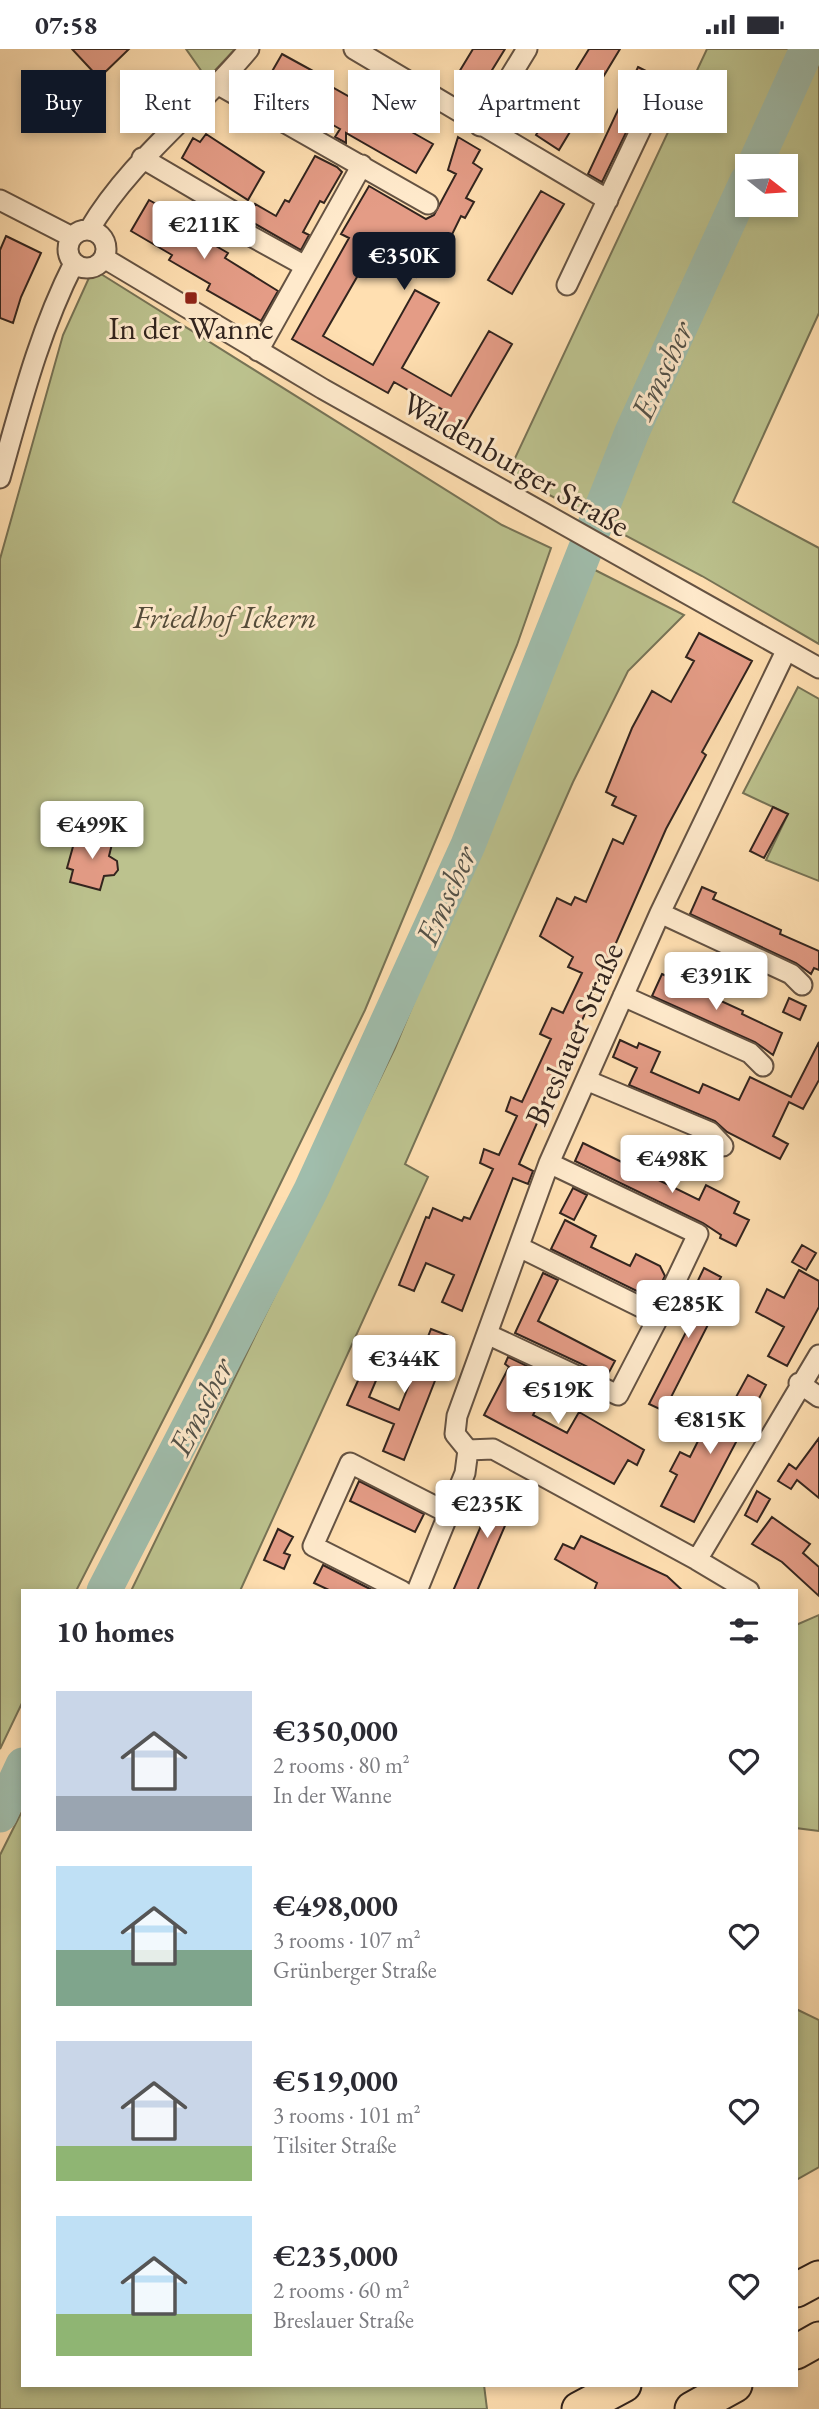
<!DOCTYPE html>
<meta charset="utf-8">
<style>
body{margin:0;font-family:"EB Garamond",serif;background:#f2f2f3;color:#2b2b33;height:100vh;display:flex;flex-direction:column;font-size:26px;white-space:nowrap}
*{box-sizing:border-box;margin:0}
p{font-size:23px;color:#7c7c81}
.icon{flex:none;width:38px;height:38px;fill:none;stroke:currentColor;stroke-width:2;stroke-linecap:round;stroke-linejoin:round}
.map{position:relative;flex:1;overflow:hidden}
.drawer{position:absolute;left:21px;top:1540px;width:777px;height:798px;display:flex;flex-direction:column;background:#fff;border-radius:0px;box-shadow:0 4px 10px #0003}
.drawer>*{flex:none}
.guide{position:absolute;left:21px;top:21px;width:777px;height:63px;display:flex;gap:14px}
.needle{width:46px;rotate:107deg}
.fabs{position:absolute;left:735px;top:105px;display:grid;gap:14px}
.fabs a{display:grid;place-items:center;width:63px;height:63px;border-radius:0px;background:#fff;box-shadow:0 4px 10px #0003;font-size:35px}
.price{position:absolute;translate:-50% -60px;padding:0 16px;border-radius:7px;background:#fff;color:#222;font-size:23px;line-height:46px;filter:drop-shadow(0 2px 4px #0008)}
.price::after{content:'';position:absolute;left:50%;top:42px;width:21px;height:16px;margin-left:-10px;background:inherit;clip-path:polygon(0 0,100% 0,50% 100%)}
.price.selected{background:#111827;color:#fff}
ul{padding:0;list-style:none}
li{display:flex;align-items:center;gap:21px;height:175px;padding:0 35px}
li span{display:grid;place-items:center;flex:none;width:196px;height:140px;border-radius:0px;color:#555}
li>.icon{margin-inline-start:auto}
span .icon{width:84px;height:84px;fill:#fffc;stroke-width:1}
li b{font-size:30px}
h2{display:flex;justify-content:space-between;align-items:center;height:84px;padding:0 35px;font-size:30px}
.tag{padding:0 24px;border-radius:0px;background:#fff;box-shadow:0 4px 10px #0003;font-size:24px;line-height:63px}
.tag.selected{background:#111827;color:#fff}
.status{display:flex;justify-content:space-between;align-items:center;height:49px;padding:0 35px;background:#fff;direction:ltr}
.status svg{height:19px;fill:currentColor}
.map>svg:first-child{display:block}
.green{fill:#bcc28e;stroke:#777356;stroke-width:2;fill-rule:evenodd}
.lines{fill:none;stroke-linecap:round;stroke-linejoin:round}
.river{stroke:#a0bdac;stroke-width:35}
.building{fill:#e49c86;stroke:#32241e;stroke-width:2}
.street-casing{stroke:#655343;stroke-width:23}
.highway-casing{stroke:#32241e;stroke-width:37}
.street{stroke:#ffeacc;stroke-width:19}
.highway{stroke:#ffdfb1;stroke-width:33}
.poi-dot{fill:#8f2418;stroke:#ffeacc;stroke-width:2.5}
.labels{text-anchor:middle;stroke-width:6;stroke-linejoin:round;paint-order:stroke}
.poi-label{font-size:32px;fill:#32241e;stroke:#ffeacc}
.street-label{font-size:32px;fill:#32241e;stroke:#ffeacc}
.park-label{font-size:32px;font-style:italic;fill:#544c3a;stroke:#ffeacc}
.water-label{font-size:33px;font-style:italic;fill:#535249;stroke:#ffeacc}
</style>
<div class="status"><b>07:58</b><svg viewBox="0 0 49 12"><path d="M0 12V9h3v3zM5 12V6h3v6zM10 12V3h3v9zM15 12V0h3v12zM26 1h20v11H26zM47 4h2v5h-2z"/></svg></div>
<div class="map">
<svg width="819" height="2360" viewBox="0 0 819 2360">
<rect width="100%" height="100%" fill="#ffdfb1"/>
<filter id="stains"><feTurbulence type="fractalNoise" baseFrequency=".00286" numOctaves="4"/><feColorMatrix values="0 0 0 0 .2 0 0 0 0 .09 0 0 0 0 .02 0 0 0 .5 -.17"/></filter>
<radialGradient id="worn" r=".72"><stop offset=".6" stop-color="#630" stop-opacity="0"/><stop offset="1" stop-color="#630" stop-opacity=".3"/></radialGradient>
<path class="green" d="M186 0H235L207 30Z
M707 0H819V264L733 453 819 499V595L702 527 508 424ZM747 117H786V156H747Z
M93 220 502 476 551 499 517 596 365 961 208 1283 76 1542H23V1652L0 1700V510L63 286Z
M593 520 684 566 628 622 573 733 405 1115 428 1128 240 1542H131L395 999Z
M798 638 819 650V832L766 811 788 765 743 744Z
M819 1566V1782L796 1779V1576Z
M23 1760V2336H484L487 2360H0V1806Z
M796 1960 819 1971V2118L796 2131Z"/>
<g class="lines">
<path class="river" d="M754 117 807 0
M104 1542 311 1141 468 796 632 383 747 132
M0 1766 23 1716"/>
</g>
<path class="building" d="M72 0H129L99 29Z
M473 0H505L481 39 456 28Z
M589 0H620L559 101 536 86Z
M282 5 313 22 311 26 433 95 416 124 346 84V94L335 88 340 80 294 54 296 51 266 33Z
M638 18 654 26 602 133 588 125Z
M206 85 264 123 248 151 182 109 193 89 200 93Z
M458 88 480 101 473 114 482 120 466 149 474 153 465 169 461 167 439 212 429 206 416 228 372 202 323 287 373 316 415 241 439 254 402 319 451 347 489 282 512 295 460 385 437 372 443 361 394 333 388 344 292 290 349 189 341 185 369 137 426 170 434 166 456 125 448 121Z
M315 107 337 118 342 123 324 154 320 152 303 183 309 186 301 201 250 172 251 163 255 155 276 167 285 151 289 153Z
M541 142 564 155 512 245 488 231Z
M149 151 190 174 187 180 228 204 225 209 278 242 261 272 207 241 210 235 169 211 172 206 131 182Z
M6 187 41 204 21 248 13 274 0 269V201Z
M699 584 752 612 702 703 706 706 666 780 519 1115 533 1122 528 1135 513 1129 462 1262 442 1253 454 1226 426 1214 414 1242 399 1236 426 1168 429 1169 433 1159 462 1172 464 1168 470 1170 493 1120 480 1114 484 1100 499 1106 517 1067 506 1062 511 1048 522 1053 551 990 540 985 552 959 563 964 582 924 568 918 573 908 540 887 557 849 571 856 575 848 586 853 613 790 623 795 636 767 612 756 616 748 606 743 632 679 652 642 671 653 694 612 686 608Z
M773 758 788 765 764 809 750 802Z
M84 783 113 791 109 807 117 812 118 821 114 826 104 827 100 841 70 833 73 821 67 819 74 794 80 796Z
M702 838 716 844 713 850 781 881 780 885 819 902V921L814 919 811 925 796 914 690 865Z
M662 925 743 962 742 965 782 984 773 1006 755 993 652 947Z
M789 949 806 957 800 971 783 963Z
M620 991 637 999 639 994 660 1003 651 1023 699 1044 703 1035 739 1051 750 1028 791 1048 819 993V1031L803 1060 789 1053 773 1087 788 1095 780 1110 727 1083 715 1072 629 1036 637 1019 613 1008Z
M583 1094 699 1151 706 1136 739 1153 734 1164 749 1171 736 1197 720 1189 721 1186 703 1174 575 1112Z
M573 1139 587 1146 574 1171 560 1164Z
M565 1171 596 1187 591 1198 630 1217 636 1205 660 1217 665 1227 656 1245 650 1242 647 1247 551 1200Z
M802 1196 816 1204 806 1221 792 1213Z
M704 1219 721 1228 707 1255 716 1260 664 1362 649 1355 701 1254 690 1248Z
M799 1221 819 1232V1258L787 1317 768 1307 784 1278 756 1263 767 1240 784 1249Z
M543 1224 558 1231 538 1272 615 1312 607 1327 515 1284Z
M431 1280 452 1288 404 1411 383 1402 394 1375 347 1356 365 1316 380 1322 369 1348 399 1361Z
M508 1308 552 1329 533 1366 567 1384 579 1363 644 1401 637 1416 628 1411 614 1435 484 1366 509 1318 505 1315Z
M748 1326 766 1336 694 1473 661 1457 677 1426 670 1422 680 1403 690 1408 700 1388 711 1394Z
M819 1389V1449L797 1431 791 1440 778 1432 789 1415 796 1420Z
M359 1432 424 1465 415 1483 350 1452Z
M499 1435 519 1444 477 1542H453Z
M757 1442 770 1450 757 1473 745 1466Z
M772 1468 810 1495 803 1504 819 1518V1547L782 1513 752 1495Z
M278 1480 293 1488 284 1504 290 1506 284 1520 264 1511Z
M581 1487 667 1527 683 1542H594L597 1534 555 1510 563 1495 574 1500Z
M323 1516 374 1542H331L314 1534Z"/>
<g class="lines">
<g class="street-casing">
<path id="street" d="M354 0 608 151
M217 35 428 155
M480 77 527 0
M142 109 239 166
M0 151 72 188
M89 181C131 110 197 63 249 0
M68 200a19 19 0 1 1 38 0a19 19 0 1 1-38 0Z
M247 185 305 217
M104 209 323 340 819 619
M567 236 659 42
M258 302 362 116
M0 429C21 355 39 283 74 214
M660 864 791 925 802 936
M623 947 750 1004 763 1017
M586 1031 710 1083 723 1097
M549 1114 698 1185 659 1267
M489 1286 618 1346 659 1267 519 1198
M799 1334 819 1348
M468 1401 493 1400 697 1511 819 1306
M697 1511 749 1542
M402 1542 313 1497 350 1414 448 1464
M417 1542 465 1424 468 1401 455 1385 457 1367 549 1114 660 864 786 602"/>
</g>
<g class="highway-casing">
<path id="highway" d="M796 2241 819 2229
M796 2303 819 2290
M579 2360 624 2336
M692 2360 735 2336"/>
</g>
<use href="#street" class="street"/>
<use href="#highway" class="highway"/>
</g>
<rect class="poi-dot" x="184" y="242" width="14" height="14" rx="3.5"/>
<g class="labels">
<g class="poi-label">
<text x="191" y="290">In der Wanne</text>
</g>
<g class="street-label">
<text transform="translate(516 415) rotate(30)" y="11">Waldenburger Straße</text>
<text transform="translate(574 985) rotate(-66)" y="11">Breslauer Straße</text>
</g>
<g class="park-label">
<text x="225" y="579">Friedhof Ickern</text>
</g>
<g class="water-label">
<text transform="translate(661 321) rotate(-65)" y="12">Emscher</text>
<text transform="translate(445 846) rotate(-66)" y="12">Emscher</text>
<text transform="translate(200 1357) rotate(-63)" y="12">Emscher</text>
</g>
</g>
<rect width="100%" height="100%" filter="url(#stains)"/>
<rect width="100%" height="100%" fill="url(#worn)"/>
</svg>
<div class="fabs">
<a><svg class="needle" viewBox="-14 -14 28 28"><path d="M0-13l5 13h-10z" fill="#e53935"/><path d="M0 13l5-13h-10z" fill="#7c7c81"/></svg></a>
</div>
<b class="price" style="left:204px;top:212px">€211K</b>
<b class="price selected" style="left:404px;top:243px">€350K</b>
<b class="price" style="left:92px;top:812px">€499K</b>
<b class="price" style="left:716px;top:963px">€391K</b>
<b class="price" style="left:672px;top:1146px">€498K</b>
<b class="price" style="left:688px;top:1291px">€285K</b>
<b class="price" style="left:404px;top:1346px">€344K</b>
<b class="price" style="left:558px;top:1377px">€519K</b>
<b class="price" style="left:710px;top:1407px">€815K</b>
<b class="price" style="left:487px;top:1491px">€235K</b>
<div class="guide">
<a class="tag selected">Buy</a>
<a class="tag">Rent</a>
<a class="tag">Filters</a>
<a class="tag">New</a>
<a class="tag">Apartment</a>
<a class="tag">House</a>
</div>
<section class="drawer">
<h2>10 homes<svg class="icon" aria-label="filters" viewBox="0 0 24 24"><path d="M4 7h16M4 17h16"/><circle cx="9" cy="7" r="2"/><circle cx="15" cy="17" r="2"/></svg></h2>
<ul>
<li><span style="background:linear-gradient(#c9d6e8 75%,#9aa5b1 0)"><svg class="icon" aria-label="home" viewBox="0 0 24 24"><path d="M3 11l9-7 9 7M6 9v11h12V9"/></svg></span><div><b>€350,000</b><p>2 rooms · 80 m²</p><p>In der Wanne</p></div><svg class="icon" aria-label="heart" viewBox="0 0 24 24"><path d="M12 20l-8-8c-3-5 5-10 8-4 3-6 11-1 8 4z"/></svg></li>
<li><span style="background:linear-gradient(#bfe0f5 60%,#7fa58c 0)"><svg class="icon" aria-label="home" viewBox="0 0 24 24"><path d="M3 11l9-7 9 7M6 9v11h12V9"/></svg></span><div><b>€498,000</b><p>3 rooms · 107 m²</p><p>Grünberger Straße</p></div><svg class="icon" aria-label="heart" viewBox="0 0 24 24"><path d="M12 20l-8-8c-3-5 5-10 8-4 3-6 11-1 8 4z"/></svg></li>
<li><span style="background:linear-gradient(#c9d6e8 75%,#8fb573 0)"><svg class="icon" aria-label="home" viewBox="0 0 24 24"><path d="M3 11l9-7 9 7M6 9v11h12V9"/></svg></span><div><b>€519,000</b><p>3 rooms · 101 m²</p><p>Tilsiter Straße</p></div><svg class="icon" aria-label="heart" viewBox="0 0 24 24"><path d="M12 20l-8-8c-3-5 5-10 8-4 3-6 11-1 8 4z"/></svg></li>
<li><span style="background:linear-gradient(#bfe0f5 70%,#8fb573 0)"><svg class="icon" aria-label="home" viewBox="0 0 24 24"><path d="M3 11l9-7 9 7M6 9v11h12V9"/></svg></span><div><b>€235,000</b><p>2 rooms · 60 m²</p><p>Breslauer Straße</p></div><svg class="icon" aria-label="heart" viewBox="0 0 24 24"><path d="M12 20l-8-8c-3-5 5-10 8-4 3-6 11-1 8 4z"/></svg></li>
</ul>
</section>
</div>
